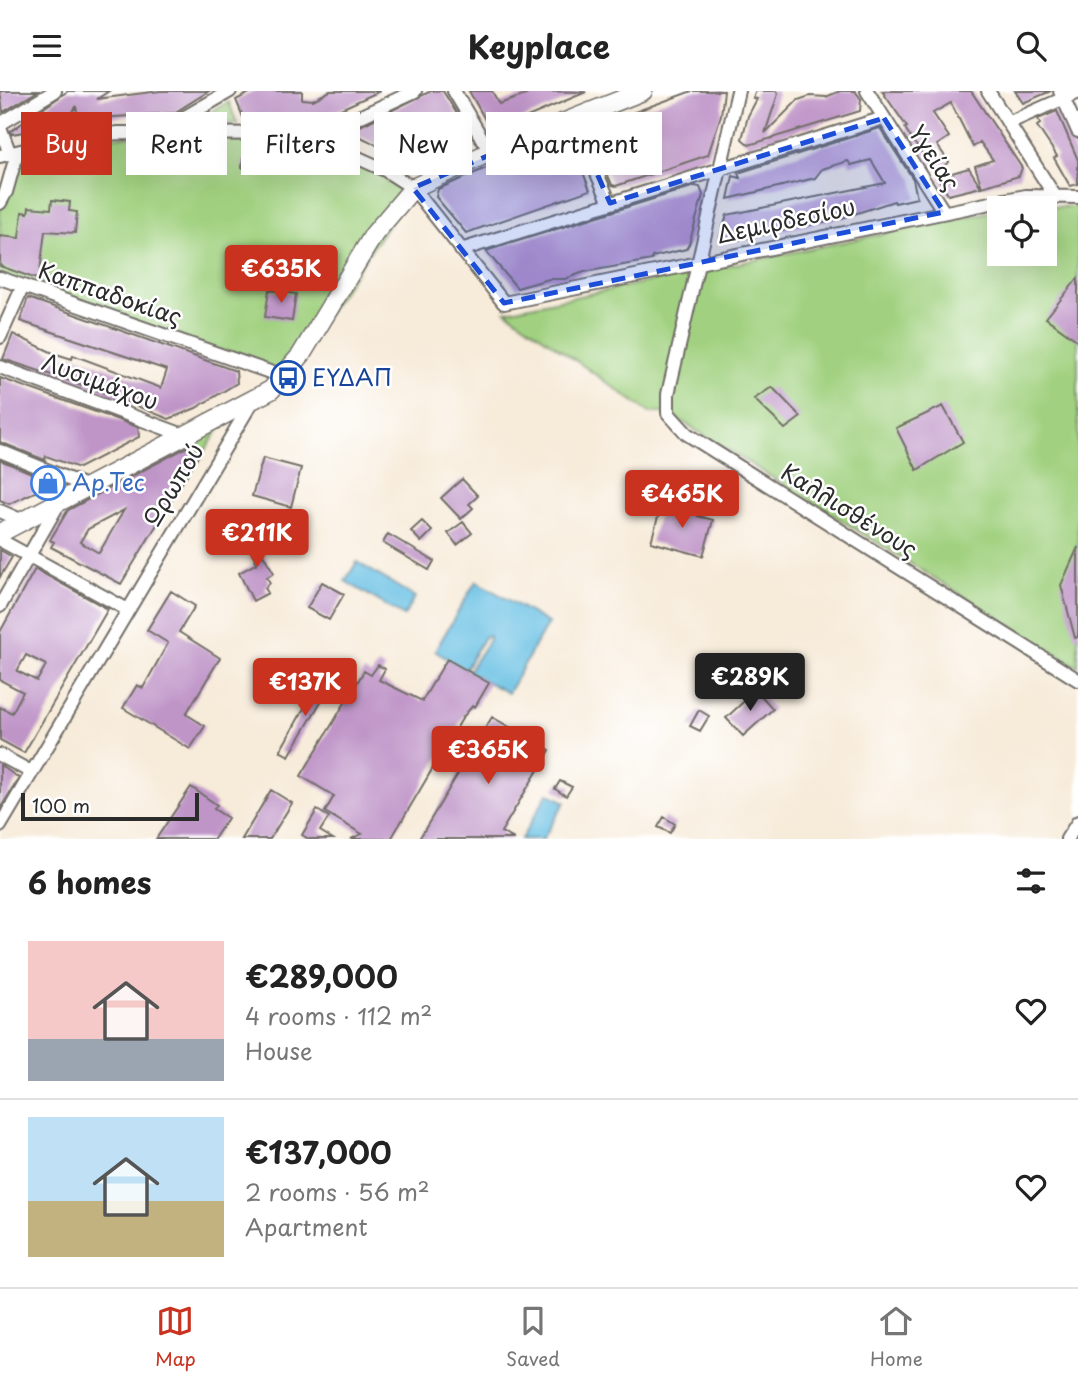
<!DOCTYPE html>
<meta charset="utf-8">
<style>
body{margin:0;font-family:"Playpen Sans",sans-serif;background:#f6f6f6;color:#222;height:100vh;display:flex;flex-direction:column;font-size:26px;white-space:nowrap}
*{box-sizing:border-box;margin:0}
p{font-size:23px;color:#767676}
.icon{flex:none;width:38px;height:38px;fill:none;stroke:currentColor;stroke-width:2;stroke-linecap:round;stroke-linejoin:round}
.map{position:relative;height:748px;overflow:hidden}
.side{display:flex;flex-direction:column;background:#fff;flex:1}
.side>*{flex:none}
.top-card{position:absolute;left:21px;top:21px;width:700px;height:63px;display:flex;gap:14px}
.buttons{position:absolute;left:987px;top:105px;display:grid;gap:14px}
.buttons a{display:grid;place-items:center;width:70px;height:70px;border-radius:0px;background:#fff;box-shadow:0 7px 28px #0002;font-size:35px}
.scale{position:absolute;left:21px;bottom:18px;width:178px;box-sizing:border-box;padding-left:7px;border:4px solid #2b2b2b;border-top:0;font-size:19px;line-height:24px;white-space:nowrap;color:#2b2b2b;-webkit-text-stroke:5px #fff;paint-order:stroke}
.price{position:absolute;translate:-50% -60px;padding:0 16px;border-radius:7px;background:#c8321e;color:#fff;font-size:23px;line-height:46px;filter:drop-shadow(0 2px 4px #0008)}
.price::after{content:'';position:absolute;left:50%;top:42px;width:21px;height:16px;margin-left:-10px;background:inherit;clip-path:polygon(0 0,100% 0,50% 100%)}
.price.selected{background:#222;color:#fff}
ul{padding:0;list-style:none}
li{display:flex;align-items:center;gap:21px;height:175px;padding:0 28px}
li+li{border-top:2px solid #e0e0e0}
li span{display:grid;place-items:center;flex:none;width:196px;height:140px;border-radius:0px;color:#555}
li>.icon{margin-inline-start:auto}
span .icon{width:84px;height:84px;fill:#fffc;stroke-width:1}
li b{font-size:30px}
h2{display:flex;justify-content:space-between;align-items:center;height:84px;padding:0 28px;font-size:30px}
.pill{padding:0 24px;border-radius:0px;background:#fff;box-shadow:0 7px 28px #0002;font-size:24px;line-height:63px}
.pill.selected{background:#c8321e;color:#fff}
header{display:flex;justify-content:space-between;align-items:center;height:91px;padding:0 28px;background:#fff;font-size:32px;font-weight:700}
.dock{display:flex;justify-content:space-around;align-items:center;height:98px;border-top:2px solid #e0e0e0;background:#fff;font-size:19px;color:#767676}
.dock a{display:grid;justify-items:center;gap:4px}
.dock .selected{color:#c8321e}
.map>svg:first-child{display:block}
.green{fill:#a1d180;stroke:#667e56;stroke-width:2}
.water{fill:#66bfe3;stroke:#487587;stroke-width:2}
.building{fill:#bf95c8;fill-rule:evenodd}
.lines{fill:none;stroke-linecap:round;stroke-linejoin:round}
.street-casing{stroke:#726e68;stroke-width:16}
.secondary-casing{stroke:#726e68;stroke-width:21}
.street{stroke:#fff;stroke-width:12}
.secondary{stroke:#fff;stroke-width:18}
.marked{fill:#1d4ed8;fill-opacity:0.2;stroke:#1d4ed8;stroke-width:5;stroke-dasharray:14 9;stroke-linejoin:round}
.labels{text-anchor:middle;stroke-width:5;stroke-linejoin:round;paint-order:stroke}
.street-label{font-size:23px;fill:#2b2b2b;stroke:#fff}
.transit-label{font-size:23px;fill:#164399;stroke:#fff;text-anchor:start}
.shop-label{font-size:23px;fill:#366cbe;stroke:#fff;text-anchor:start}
</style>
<header><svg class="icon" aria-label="menu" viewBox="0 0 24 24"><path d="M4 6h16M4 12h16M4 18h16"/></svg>Keyplace<svg class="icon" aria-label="search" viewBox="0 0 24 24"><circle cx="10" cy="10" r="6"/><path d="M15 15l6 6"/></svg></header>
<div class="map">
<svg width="1078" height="748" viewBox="0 0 1078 748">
<rect width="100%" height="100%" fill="#fff"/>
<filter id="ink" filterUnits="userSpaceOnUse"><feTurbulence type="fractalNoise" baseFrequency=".0143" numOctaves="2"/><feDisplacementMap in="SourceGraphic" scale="14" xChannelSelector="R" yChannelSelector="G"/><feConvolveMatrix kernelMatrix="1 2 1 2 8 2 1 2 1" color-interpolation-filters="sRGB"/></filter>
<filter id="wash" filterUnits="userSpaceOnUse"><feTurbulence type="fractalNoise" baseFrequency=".00686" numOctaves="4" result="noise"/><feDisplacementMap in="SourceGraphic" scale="28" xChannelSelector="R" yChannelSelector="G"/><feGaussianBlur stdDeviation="1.57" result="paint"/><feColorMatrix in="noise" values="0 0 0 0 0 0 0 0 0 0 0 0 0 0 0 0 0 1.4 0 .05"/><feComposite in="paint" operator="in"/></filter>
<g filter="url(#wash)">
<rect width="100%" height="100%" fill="#f7ebd9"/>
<path class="green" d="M229 11 237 33 201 31 199 27Z
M293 43 413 97 284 286 0 187V112L17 62 77 46Z
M1016 115 1078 116V576L668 322H650L506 220 999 119V163H1045V117H1006Z
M221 335 203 363 188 353Z"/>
<path class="water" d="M357 471 415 506 404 525 345 490Z
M476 490 548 532 508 602 468 581 489 549V545L484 546 465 579 435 560Z
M548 702 565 711 543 748H521Z"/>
<g id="blocks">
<path class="building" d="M0 0H38L3 21Z
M68 0H109L97 8 160 0H209L174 22 100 27 101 31 80 32 76 16 62 34 12 43 11 40Z
M253 0H302V8L313 9 330 0H380L317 29 243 26 236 9Z
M431 0H443L468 41V50L456 55 454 52 446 54 404 73 375 53 357 44 358 36Z
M469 0H492L499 13 526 4 524 0 586 1 492 41Z
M692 0H724L721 24 708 64 616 95 612 94 588 38Z
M756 0H776L778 3 765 42 798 9 810 5 826 6 840 0H855L861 8 860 20 749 54 742 48 748 25 757 8 753 7Z
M882 0H971L1022 77 1019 85 982 96 975 75 993 69 980 51 973 56 951 12 933 22 949 46 937 54 949 71 936 80 912 49 905 37 907 36Z
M1015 0H1051L1023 12Z
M1057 20 1078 69V93L1070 95 1054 67 1057 65 1037 35 1040 33 1038 28Z
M880 37 913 88 917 107 895 112 894 110 842 127 737 149 720 146 727 124 885 92 871 69 851 74 848 70 822 78 815 87 728 108 733 85 740 87 738 82Z
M568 44 590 99 466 142 436 106 438 98 516 64 549 57V51Z
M243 68 258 70 257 79 242 77Z
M969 77 981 96 948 104 938 86Z
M695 95 700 96 703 104 689 153 686 158 652 166V169L584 181 565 188H549L517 197 486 160Z
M52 109 70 111 69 120 77 121 75 142 45 140 39 189 0 175V145L19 147 22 121 28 122 29 116 51 118Z
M1078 187V250L1046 227Z
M269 199 296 203 292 230 265 226Z
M28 207 236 280 237 292 196 317 169 328 97 299 3 268 13 243 53 262 72 268 73 264 161 297 167 279 20 230Z
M0 287 138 336 139 346 79 377 46 365 45 369 0 351Z
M772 296 801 326 785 338 754 308Z
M943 315 963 351 917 379 896 337Z
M187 356 199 364 121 493 51 456 54 451 50 449 68 419ZM124 419 99 462 80 451 88 438Z
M263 367 301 377 291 416 252 405Z
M0 369 51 390 50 394 9 413 0 409Z
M462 388 478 405 469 413 473 417 461 428 441 407Z
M661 415 700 421 698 425 713 429 703 465 651 451Z
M422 430 432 440 421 451 411 440Z
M463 431 472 442 457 454 448 442Z
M270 438 259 461 261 460 274 482 267 486 270 492 265 497 268 502 253 510 239 482 257 472 246 450Z
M388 443 434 470 429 479 383 452Z
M1078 456V546L1075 547 1061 494Z
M0 459 12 466 0 486Z
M35 478 108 518 24 662 0 649V616L12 622 23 601 0 589V541ZM26 564 46 574 37 590 17 580Z
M322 491 344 503 329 529 307 517Z
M171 500 195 515 179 541 220 567 186 623 205 635 190 658 123 617 137 594 143 597 168 552 147 539Z
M447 568 489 592 475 616 473 614 463 626 391 748H351L362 743 325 721 334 705 301 685 364 580 371 584 378 574 385 578 379 589 422 610Z
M320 589 330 595 289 665 280 660Z
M756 599 773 618 743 645 726 627Z
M699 619 709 625 700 640 690 635Z
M492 626 550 659 501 741 514 748H419Z
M0 674 19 687 0 718Z
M560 690 572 696 566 705 555 698Z
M191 696 217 714 214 718 228 727 214 748H156Z
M271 699 292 712 270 748H242Z
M317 719 329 726 320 740 333 748H309L302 744Z
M664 726 675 733 670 742 658 736Z"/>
</g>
</g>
<g filter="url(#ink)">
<use href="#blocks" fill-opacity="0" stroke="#726e68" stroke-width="2"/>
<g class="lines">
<g class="street-casing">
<path id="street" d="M454 0 490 61
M738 0 668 303V322L687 343 1078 589
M867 0 944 121
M988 0 1056 107
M1060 0 1078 40
M573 28 610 112
M1008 32 1078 1
M0 33 55 0
M0 36 10 63
M161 40 230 0
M314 47 415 0
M0 65 77 46 119 42 293 43 314 47 385 79 413 97 504 212 1005 109 1026 105 1078 106
M0 112 6 101 17 62
M461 159 884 27
M0 187 284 286
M0 246 23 195
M0 276 186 345
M0 360 88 396
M0 420 23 430
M0 449 128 519
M0 515 59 412
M0 664 31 681
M0 735 252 311
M1067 748 1078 731"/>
</g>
<g class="secondary-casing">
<path id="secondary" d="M0 442 271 299 301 264 374 143 413 97 490 61 643 0"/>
</g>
<use href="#street" class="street"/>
<use href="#secondary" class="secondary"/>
</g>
</g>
<path class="marked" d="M884 27 944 121 504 212 413 97 573 28 610 112Z"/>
<defs>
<g id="bus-ring" transform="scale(1.75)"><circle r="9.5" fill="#fff" stroke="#1a4fb4" stroke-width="1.5"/><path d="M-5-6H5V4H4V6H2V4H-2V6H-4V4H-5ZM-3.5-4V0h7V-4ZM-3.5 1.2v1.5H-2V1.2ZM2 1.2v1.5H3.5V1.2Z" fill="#1a4fb4"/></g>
<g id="shop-ring" transform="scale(1.75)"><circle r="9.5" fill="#fff" stroke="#3f7fe0" stroke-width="1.5"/><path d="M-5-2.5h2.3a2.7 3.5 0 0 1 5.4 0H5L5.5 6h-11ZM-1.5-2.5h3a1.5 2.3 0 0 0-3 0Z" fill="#3f7fe0"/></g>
</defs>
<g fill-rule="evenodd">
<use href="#bus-ring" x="288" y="287"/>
<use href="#shop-ring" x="48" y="392"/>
</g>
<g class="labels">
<g class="street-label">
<text transform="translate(934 67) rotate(57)" y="8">Υγείας</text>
<text transform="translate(786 130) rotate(-12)" y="8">Δεμιρδεσίου</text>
<text transform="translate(110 203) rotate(19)" y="8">Καππαδοκίας</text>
<text transform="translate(100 291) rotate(20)" y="8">Λυσιμάχου</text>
<text transform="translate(174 394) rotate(-59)" y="8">Ωρωπού</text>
<text transform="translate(849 420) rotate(32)" y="8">Καλλισθένους</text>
</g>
<g class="transit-label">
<text x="312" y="295">ΕΥΔΑΠ</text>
</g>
<g class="shop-label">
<text x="72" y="400">Ap.Tec</text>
</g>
</g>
</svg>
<div class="buttons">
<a><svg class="icon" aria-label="locate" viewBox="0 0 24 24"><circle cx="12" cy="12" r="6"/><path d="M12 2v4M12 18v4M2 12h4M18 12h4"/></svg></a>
</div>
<div class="scale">100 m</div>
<b class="price" style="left:281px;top:214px">€635K</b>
<b class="price" style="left:682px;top:439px">€465K</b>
<b class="price" style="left:257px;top:478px">€211K</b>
<b class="price selected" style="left:750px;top:622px">€289K</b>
<b class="price" style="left:305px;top:627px">€137K</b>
<b class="price" style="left:488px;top:695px">€365K</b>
<div class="top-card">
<a class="pill selected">Buy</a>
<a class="pill">Rent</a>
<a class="pill">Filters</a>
<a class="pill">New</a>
<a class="pill">Apartment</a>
</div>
</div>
<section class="side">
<h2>6 homes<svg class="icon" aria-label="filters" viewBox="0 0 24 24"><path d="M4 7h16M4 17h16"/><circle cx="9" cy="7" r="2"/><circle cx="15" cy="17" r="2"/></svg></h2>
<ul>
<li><span style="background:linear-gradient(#f6c9c9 70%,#9aa5b1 0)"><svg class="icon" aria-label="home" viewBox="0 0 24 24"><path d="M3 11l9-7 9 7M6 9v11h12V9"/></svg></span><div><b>€289,000</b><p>4 rooms · 112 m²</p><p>House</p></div><svg class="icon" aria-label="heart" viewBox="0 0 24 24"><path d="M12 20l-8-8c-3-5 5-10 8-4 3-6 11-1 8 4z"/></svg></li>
<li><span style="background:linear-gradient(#bfe0f5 60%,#c2b280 0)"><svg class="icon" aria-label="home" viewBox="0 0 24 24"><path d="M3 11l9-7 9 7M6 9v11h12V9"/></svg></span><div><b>€137,000</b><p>2 rooms · 56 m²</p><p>Apartment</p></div><svg class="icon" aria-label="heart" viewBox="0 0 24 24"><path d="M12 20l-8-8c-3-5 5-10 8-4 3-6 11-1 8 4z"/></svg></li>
</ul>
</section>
<nav class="dock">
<a class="selected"><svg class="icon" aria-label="map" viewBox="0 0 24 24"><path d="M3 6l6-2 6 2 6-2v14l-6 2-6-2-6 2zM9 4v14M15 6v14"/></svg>Map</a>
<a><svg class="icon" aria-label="saved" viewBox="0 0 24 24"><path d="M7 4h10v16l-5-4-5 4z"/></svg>Saved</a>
<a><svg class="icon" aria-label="home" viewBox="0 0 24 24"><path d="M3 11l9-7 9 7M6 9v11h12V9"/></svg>Home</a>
</nav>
